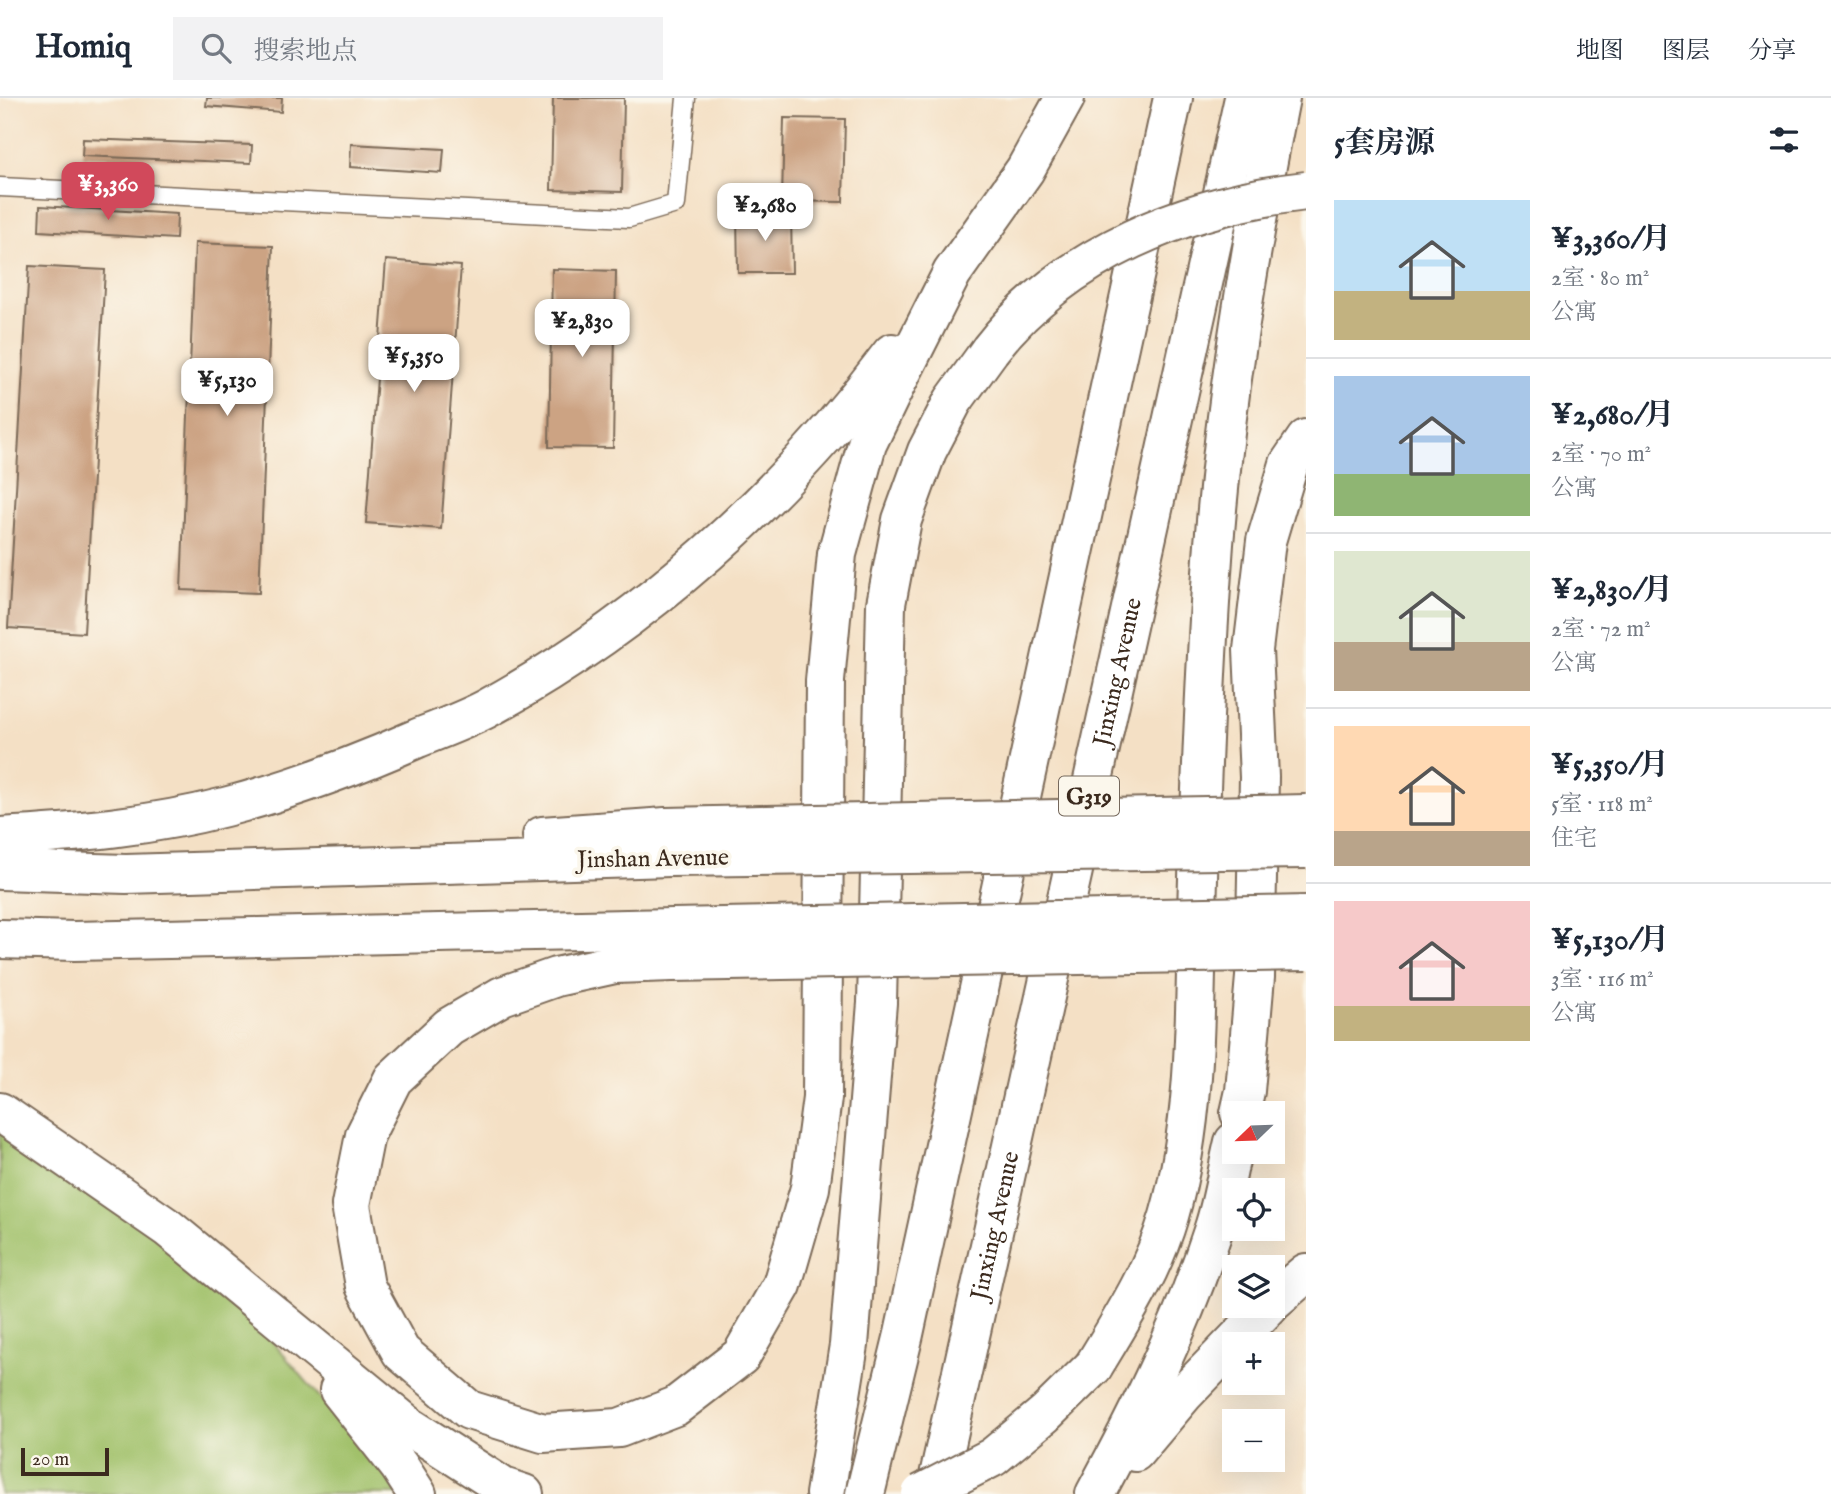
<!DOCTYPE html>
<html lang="zh">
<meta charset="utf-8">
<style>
body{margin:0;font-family:"IM FELL English","Noto Serif SC",serif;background:#f2f2f3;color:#1f2937;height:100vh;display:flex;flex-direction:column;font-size:26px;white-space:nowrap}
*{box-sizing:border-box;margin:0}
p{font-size:23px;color:#747a83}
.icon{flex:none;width:38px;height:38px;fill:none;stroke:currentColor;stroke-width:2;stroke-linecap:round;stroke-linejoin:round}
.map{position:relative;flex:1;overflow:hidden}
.details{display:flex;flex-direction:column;background:#fff;width:525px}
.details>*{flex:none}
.needle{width:46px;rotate:247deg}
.fabs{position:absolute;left:1222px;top:1003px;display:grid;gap:14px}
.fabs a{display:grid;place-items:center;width:63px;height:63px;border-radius:0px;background:#fff;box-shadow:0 7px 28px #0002;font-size:35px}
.scale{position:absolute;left:21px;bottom:18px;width:88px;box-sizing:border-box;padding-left:7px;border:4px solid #3b2a1e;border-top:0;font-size:19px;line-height:24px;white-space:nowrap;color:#3b2a1e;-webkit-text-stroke:5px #fbf7ec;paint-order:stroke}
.price{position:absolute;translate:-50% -60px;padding:0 16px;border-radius:14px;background:#fff;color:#222;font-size:23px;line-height:46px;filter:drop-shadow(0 2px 4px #0008)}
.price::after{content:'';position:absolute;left:50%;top:42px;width:21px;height:16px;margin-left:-10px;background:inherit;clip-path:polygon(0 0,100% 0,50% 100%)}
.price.active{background:#d1495b;color:#fff}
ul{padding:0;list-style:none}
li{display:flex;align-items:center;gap:21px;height:175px;padding:0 28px}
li+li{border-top:2px solid #e0e1e3}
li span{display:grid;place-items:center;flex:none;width:196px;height:140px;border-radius:0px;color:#555}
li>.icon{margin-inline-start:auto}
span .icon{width:84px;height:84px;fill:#fffc;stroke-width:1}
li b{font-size:30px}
h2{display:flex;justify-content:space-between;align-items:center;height:84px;padding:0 28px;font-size:30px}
header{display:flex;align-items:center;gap:42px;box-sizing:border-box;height:98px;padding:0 35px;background:#fff;border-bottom:2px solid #e0e1e3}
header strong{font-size:33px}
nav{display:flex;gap:38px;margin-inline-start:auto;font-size:24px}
.search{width:490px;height:63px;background:#f2f2f3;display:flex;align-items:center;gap:18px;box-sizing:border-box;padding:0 24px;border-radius:0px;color:#747a83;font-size:26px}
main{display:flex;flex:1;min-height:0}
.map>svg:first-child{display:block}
.green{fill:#a1c16a;stroke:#6e7644;stroke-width:2}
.building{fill:#cca383}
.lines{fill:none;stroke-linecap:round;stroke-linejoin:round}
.lane-casing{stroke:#7c6a58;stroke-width:21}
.highway-casing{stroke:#7c6a58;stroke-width:42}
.lane{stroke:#fff;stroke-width:18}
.highway{stroke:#fff;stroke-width:38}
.highway-bridge-casing{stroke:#7c6a58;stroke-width:42;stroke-linecap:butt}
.highway-bridge{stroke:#fff;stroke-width:38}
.labels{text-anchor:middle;stroke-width:7;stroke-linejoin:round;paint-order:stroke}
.shield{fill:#fbf7ec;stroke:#75685c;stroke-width:2}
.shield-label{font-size:23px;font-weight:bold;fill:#3b2a1e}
.street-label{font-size:24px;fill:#3b2a1e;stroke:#fbf7ec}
</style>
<header>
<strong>Homiq</strong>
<div class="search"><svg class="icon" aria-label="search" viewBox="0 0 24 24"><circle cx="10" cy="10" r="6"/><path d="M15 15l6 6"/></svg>搜索地点</div>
<nav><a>地图</a><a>图层</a><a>分享</a></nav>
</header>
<main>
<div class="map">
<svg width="1306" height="1396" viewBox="0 0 1306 1396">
<rect width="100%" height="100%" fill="#fbf7ec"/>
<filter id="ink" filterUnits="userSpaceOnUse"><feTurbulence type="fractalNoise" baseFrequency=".0143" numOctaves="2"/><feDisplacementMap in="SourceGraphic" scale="14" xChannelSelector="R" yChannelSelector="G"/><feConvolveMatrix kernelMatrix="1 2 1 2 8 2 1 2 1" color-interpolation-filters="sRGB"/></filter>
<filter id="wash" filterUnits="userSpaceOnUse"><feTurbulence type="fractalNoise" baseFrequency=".00686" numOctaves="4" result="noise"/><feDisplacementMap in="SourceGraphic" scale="28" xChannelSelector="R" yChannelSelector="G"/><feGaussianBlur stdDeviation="1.57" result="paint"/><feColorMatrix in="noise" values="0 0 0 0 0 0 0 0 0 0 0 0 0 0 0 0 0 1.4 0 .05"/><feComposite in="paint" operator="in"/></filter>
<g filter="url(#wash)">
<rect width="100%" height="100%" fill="#f4e0c5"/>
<path class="green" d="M0 1031 158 1140 266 1236 387 1378 398 1396H0Z"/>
<g id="blocks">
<path class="building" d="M207 0H282L281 14 206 8Z
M553 0H624L622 94 551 92Z
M784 20 845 21 843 104 782 103Z
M83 41 252 47 251 65 82 58Z
M351 46 444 51 442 75 350 69Z
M40 108 177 116 176 141 39 133Z
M737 114H791L792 175H738Z
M195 145 273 148 259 495 181 492Z
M386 162 461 168 441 431 366 425Z
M29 168 105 172 84 535 8 530Z
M552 171 616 173 613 350 549 349Z"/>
</g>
</g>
<g filter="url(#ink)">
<use href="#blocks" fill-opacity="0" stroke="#7c6a58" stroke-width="2"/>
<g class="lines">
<g class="lane-casing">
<path id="lane" d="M0 89 629 120 676 106 686 0"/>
</g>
<g class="highway-casing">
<g id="highway">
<path d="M542 738 666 729"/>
<path d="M0 739C75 735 152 728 225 709 291 692 355 668 418 640 441 631 465 622 486 611 644 525 784 399 892 255"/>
<path d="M0 772 126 776 670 759"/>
<path d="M0 841 74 843 673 830"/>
<path d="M672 864 615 866 556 879 502 898 449 929 393 981 365 1037 351 1107 365 1188 401 1254 469 1312 543 1335 619 1330 676 1308 741 1258 782 1187 810 1090 822 1000 825 583 837 456 867 346 896 286 952 175 1025 72 1065 0"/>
<path d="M0 1014 168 1130 410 1329 503 1389 524 1396"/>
<path d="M1240 1015 1245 993 1255 879 1259 679 1253 552 1266 443 1289 366 1306 341"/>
<path d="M1272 1204 1306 1175"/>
<path d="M1093 1269C1122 1221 1153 1173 1169 1118 1197 1020 1195 916 1197 815 1200 706 1204 598 1211 489 1221 324 1248 162 1280 0"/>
<path d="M339 1292 399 1368 417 1396"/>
<path d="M1135 1354 1184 1296 1269 1208"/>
<path d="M825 1396 849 1247 877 905 886 506 902 422 927 353 953 303 990 252"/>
<path d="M865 1396 904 1236 1173 0"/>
<path id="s1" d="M935 1396 1244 0"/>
<path d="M1095 1396C1141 1311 1183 1225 1213 1133 1223 1104 1227 1073 1234 1044"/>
</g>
</g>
<use href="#lane" class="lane"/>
<use href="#highway" class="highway"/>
<g class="highway-bridge-casing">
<path id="highway-bridge" d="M990 252C1064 156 1188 106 1306 93
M666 729 1306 716
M670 759 1306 751
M673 830 1306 817
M672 864 1306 853
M921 1396 993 1359 1045 1316 1093 1269"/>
</g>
<use href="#highway-bridge" class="highway-bridge"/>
</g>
</g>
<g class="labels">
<rect class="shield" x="1059" y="678.5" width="60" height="39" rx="5"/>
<g class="shield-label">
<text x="1089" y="706">G319</text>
</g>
<g class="street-label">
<text dy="8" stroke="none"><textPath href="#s1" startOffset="842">Jinxing Avenue</textPath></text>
<text transform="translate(653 760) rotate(-1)" y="8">Jinshan Avenue</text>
<text dy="8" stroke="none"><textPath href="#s1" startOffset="275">Jinxing Avenue</textPath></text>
</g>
</g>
</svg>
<div class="fabs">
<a><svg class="needle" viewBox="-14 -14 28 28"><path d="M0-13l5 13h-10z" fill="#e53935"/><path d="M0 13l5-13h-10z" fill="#747a83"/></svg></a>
<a><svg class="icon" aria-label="locate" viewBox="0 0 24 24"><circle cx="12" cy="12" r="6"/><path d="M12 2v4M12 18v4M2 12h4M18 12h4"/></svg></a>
<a><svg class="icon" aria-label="layers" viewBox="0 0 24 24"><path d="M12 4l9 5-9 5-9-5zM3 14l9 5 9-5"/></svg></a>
<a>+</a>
<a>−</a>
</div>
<div class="scale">20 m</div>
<b class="price active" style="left:108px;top:124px">¥3,360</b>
<b class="price" style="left:765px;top:145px">¥2,680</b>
<b class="price" style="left:582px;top:261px">¥2,830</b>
<b class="price" style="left:414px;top:296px">¥5,350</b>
<b class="price" style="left:227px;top:320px">¥5,130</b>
</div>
<section class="details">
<h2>5套房源<svg class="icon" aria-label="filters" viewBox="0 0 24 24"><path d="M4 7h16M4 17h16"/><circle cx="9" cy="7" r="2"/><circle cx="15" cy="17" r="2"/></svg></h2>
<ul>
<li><span style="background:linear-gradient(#bfe0f5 65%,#c2b280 0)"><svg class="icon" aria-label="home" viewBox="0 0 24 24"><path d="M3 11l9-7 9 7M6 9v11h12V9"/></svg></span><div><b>¥3,360/月</b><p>2室 · 80 m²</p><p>公寓</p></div></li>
<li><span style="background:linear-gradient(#a9c7e8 70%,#8fb573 0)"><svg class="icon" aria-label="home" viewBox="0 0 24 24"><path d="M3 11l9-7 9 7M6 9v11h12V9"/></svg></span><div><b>¥2,680/月</b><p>2室 · 70 m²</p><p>公寓</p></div></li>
<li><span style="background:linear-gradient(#dfe7d0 65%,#b9a48a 0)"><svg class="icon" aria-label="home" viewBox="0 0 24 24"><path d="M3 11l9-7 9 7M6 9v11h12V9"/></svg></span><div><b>¥2,830/月</b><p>2室 · 72 m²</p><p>公寓</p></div></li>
<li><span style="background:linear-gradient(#ffd9b3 75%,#b9a48a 0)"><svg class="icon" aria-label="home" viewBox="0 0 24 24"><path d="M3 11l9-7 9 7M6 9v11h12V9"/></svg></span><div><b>¥5,350/月</b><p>5室 · 118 m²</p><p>住宅</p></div></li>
<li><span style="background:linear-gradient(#f6c9c9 75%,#c2b280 0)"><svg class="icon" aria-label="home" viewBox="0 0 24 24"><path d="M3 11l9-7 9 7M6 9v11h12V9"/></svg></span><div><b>¥5,130/月</b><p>3室 · 116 m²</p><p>公寓</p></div></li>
</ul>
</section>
</main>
